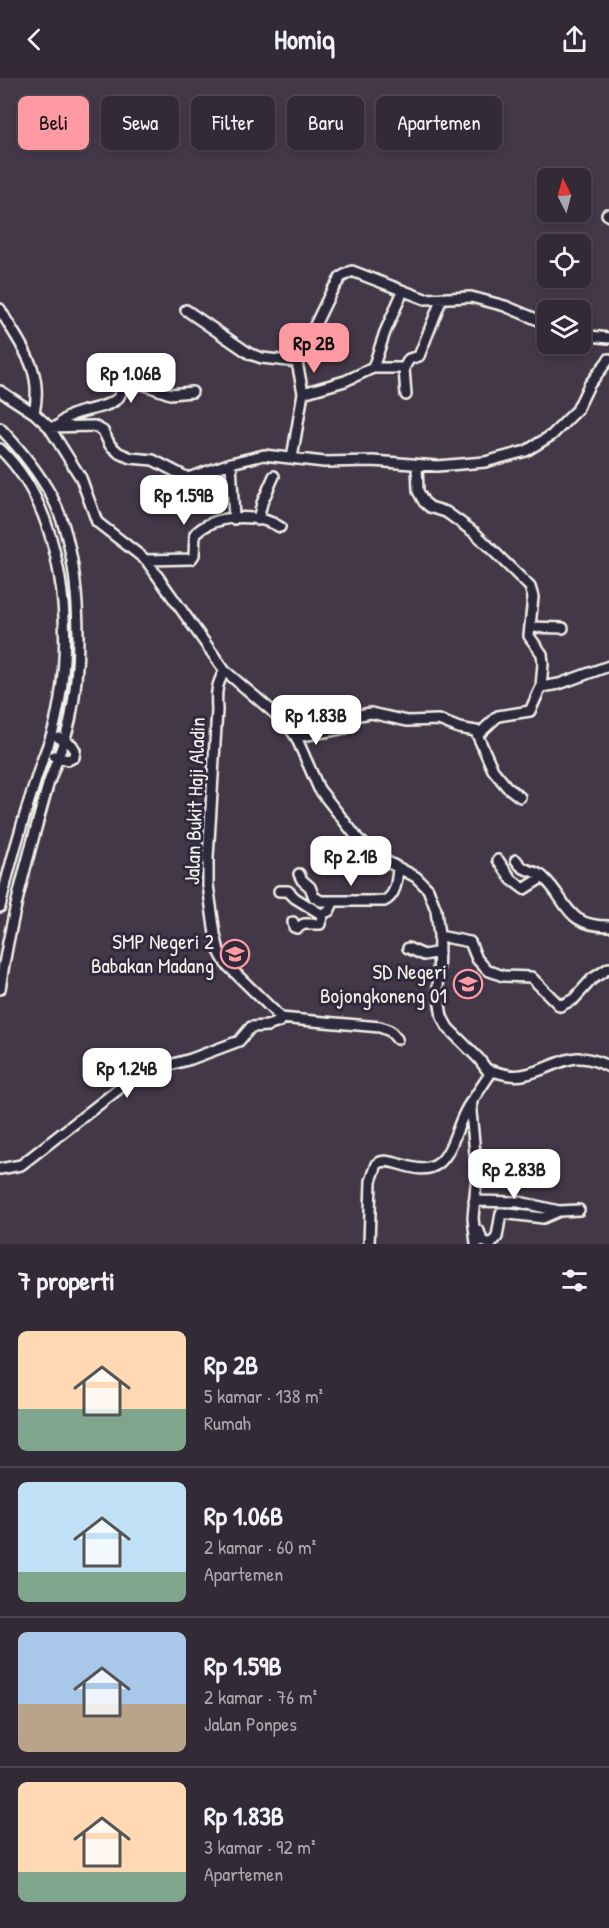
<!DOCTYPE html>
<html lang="id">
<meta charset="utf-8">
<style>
body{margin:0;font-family:"Patrick Hand",sans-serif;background:#3a323e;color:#f1f3f6;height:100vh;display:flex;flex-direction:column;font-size:22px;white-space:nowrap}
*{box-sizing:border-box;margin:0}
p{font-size:20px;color:#a8a7ad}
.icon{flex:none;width:33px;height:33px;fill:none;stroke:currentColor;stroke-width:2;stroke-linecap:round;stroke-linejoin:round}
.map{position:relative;height:1166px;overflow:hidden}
.sheet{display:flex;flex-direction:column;background:#322a36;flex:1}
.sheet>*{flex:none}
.hud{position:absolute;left:18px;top:18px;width:573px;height:54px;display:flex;gap:12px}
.needle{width:39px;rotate:354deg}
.fabs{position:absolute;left:537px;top:90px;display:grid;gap:12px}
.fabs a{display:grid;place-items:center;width:54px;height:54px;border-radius:9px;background:#322a36;box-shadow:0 3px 9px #0003,0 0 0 2px #4d4651;font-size:30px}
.price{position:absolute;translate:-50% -51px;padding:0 14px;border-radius:12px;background:#fff;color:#222;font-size:20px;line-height:39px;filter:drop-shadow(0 2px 3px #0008)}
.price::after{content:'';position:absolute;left:50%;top:36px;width:18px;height:14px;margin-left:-9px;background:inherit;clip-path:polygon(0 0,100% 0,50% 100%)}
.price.on{background:#ff9aa2;color:#111}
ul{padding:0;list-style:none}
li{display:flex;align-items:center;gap:18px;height:150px;padding:0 18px}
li+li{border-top:2px solid #4d4651}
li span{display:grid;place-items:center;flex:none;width:168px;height:120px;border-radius:9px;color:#555}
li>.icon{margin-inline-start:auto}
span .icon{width:72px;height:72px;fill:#fffc;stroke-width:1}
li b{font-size:26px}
h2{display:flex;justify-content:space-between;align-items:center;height:72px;padding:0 18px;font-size:26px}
.chip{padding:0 21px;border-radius:9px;background:#322a36;box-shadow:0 3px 9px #0003,0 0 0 2px #4d4651;font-size:21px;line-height:54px}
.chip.on{background:#ff9aa2;color:#111}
header{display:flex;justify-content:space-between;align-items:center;height:78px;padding:0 18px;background:#322a36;font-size:27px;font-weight:700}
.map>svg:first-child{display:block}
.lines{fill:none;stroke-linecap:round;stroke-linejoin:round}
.minor-casing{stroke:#f4f1e8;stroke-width:14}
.minor{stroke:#2f2a3d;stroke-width:9}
.labels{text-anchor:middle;stroke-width:6;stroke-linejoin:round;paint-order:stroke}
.street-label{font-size:21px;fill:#f4f1e8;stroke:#2f2a3d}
.poi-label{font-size:21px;fill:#f4f1e8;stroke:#2f2a3d;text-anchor:end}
</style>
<header><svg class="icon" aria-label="back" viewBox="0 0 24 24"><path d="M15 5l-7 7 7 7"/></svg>Homiq<svg class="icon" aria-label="share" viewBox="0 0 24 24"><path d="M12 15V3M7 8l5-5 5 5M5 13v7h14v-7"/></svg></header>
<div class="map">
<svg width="609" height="1166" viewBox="0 0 609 1166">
<rect width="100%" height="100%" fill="#433848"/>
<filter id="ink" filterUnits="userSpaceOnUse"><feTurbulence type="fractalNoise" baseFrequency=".0167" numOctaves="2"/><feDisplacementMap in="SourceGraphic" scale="12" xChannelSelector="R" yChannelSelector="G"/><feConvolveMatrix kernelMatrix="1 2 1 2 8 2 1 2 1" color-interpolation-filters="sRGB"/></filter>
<g filter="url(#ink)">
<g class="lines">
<g class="minor-casing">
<path id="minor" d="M607 136 609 138
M0 231C20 268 44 290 34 335
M186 232 250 276 262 280 297 284
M580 257 609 260
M373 290H404L406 317
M404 290 409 281 419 278 442 220
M0 313 34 335 49 349 81 400 97 444 146 482 225 593 286 645 296 659 319 711 359 762 382 781 416 799 428 811 436 832 439 858 438 914 442 939 448 950 479 981 490 996 472 1023 471 1034 477 1096 473 1140 476 1166
M303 315 345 303 373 290 385 254 403 213
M49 349 94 348 103 353 110 367 119 375 131 380 153 382 188 400 231 385 264 377 324 384 373 383 437 388 485 384 526 373 552 357 577 332 589 307 609 281
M58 349C70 329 100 335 117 321 124 315 120 306 125 300L170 316 192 314
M0 350C20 371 38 393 52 419 82 477 83 579 70 643 65 664 55 686 48 707 29 775 10 841 0 911
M0 371C65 433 75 557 56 641 53 657 45 673 40 689 25 735 11 781 0 829
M292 380 303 315 297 284 331 214 341 199 352 193 425 221 471 219 505 228 548 246
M231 385 234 441
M258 442 262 425 274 398
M146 482 191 481 194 477 195 456C215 436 257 435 280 449
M530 549 563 550
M541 609 559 606 609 588
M330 651 336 638 343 635 353 638 371 635 407 643 439 642 459 650 481 654 498 638 530 633 541 609 543 586 542 576 529 558 533 519 530 509 475 455 446 434 430 429 424 424 418 413 417 387
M476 654 493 692 507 709 520 719
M296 659 346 650 353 638
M54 678 68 682 74 679 75 672 72 667 59 660
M498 782 512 802 524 811 543 799
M516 782C525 796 533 790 543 799 569 823 564 848 609 848
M299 796 302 802 310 809 314 819 321 823H384C396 818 397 802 398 790
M279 813H288L295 820 321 836 329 833 334 823
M293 844 294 849 297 850 304 846H320L323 836
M439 858 470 864 477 881 487 892 503 898 531 899 560 928 574 921 592 901 609 890
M408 870 424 877 439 874
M280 940 380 949 390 953 397 961
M489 992C500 995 510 999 522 997 558 991 570 967 609 989
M0 1091 21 1087 138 996 191 981 239 963 251 949 267 948 279 944 280 940 274 933 226 886 219 873 215 856 208 807V779L217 632C216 616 216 606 225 593
M474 1123 519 1124 559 1133 579 1132
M479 1153 482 1163 491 1166 497 1159 501 1135 543 1140 559 1133
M369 1166 371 1103 377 1086C390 1075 418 1102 439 1085 454 1073 458 1040 471 1024"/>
</g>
<use href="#minor" class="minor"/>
</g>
</g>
<defs>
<g id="school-ring" transform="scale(1.5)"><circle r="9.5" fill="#2f2a3d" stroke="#ff9aa2" stroke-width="1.5"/><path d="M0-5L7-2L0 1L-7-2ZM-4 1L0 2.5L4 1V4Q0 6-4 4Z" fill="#ff9aa2"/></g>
</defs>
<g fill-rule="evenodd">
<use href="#school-ring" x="235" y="876"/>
<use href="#school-ring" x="468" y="906"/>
</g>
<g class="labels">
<g class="street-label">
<text transform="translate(195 723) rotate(-88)" y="7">Jalan Bukit Haji Aladin</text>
</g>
<g class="poi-label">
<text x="214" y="871">SMP Negeri 2<tspan x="214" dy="24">Babakan Madang</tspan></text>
<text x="447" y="901">SD Negeri<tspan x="447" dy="24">Bojongkoneng 01</tspan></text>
</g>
</g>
</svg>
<div class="fabs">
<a><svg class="needle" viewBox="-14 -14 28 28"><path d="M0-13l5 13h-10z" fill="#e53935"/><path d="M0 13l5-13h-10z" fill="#a8a7ad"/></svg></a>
<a><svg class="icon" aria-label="locate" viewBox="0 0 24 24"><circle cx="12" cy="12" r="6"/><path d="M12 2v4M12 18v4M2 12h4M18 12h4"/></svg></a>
<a><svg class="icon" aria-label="layers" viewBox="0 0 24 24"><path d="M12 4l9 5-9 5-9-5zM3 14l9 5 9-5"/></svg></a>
</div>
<b class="price on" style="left:314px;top:296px">Rp 2B</b>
<b class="price" style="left:131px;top:326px">Rp 1.06B</b>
<b class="price" style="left:184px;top:448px">Rp 1.59B</b>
<b class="price" style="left:316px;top:668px">Rp 1.83B</b>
<b class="price" style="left:351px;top:809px">Rp 2.1B</b>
<b class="price" style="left:127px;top:1021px">Rp 1.24B</b>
<b class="price" style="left:514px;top:1122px">Rp 2.83B</b>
<div class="hud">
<a class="chip on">Beli</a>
<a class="chip">Sewa</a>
<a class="chip">Filter</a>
<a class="chip">Baru</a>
<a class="chip">Apartemen</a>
</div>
</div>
<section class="sheet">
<h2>7 properti<svg class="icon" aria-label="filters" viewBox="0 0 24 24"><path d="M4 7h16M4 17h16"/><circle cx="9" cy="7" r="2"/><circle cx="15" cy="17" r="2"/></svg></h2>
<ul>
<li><span style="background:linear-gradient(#ffd9b3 65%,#7fa58c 0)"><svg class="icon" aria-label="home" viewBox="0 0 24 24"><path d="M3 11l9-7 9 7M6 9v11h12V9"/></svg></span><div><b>Rp 2B</b><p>5 kamar · 138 m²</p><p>Rumah</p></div></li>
<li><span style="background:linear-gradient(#bfe0f5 75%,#7fa58c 0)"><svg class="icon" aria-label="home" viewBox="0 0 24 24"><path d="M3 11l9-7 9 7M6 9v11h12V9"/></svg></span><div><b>Rp 1.06B</b><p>2 kamar · 60 m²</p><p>Apartemen</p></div></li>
<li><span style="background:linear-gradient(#a9c7e8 60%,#b9a48a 0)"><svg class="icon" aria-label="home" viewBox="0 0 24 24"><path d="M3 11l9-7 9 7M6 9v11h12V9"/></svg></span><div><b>Rp 1.59B</b><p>2 kamar · 76 m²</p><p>Jalan Ponpes</p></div></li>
<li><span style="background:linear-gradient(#ffd9b3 75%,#7fa58c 0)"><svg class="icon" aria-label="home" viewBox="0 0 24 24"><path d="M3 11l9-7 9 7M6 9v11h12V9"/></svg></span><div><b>Rp 1.83B</b><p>3 kamar · 92 m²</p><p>Apartemen</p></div></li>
</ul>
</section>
